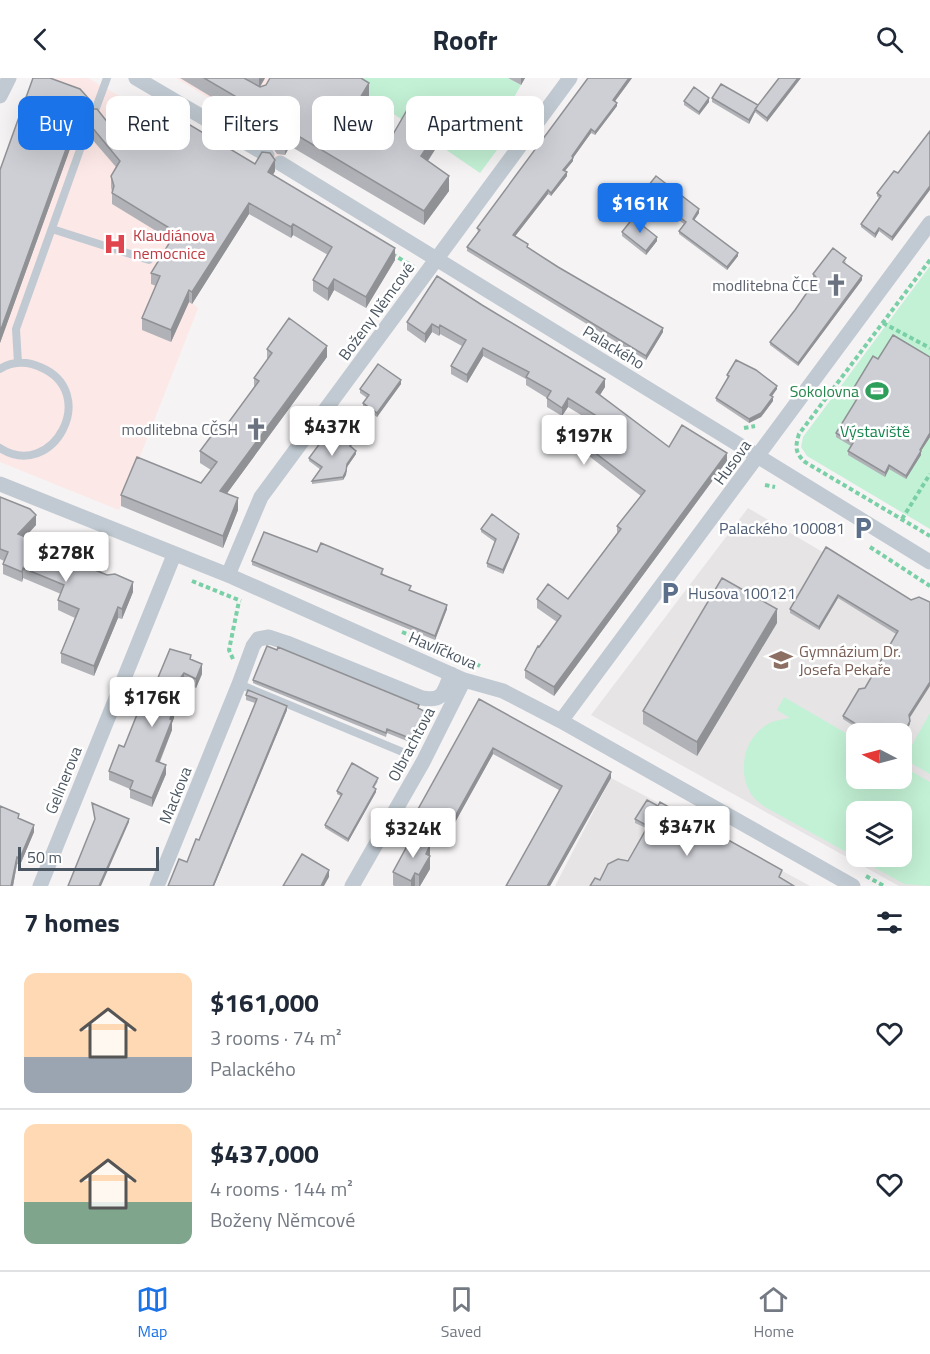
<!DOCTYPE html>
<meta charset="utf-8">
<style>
body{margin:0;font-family:"Titillium Web",sans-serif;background:#f2f2f3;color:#1f2937;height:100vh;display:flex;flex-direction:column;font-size:22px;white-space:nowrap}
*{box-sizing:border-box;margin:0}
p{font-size:20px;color:#747a83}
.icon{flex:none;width:33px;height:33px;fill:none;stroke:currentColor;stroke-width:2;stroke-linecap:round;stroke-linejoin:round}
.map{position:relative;height:808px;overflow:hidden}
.details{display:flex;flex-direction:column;background:#fff;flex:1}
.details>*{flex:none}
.guide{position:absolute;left:18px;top:18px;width:600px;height:54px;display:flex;gap:12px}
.needle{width:39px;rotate:276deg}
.fabs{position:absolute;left:846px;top:645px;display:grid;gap:12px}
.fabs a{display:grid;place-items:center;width:66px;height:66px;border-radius:12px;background:#fff;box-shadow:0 6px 24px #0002;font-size:30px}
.scale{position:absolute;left:18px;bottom:15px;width:141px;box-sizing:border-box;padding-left:6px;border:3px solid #4a5661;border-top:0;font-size:16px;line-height:21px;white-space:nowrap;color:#4a5661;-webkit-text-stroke:4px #fff;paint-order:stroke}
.price{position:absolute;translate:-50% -51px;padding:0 14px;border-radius:6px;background:#fff;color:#222;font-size:20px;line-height:39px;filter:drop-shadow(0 2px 3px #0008)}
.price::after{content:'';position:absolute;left:50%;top:36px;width:18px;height:14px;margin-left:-9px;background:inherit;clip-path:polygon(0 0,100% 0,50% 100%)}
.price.current{background:#1a73e8;color:#fff}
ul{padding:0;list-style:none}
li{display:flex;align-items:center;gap:18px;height:150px;padding:0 24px}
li+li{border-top:2px solid #e0e1e3}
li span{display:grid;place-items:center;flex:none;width:168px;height:120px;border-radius:12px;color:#555}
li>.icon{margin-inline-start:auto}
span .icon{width:72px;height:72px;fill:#fffc;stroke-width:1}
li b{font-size:26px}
h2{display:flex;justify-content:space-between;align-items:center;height:72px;padding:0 24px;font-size:26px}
.chip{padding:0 21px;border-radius:12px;background:#fff;box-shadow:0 6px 24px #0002;font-size:21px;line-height:54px}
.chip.current{background:#1a73e8;color:#fff}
header{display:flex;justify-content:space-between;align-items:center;height:78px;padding:0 24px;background:#fff;font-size:27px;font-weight:700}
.dock{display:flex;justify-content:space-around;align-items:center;height:84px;border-top:2px solid #e0e1e3;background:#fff;font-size:16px;color:#747a83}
.dock a{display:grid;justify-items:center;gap:3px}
.dock .current{color:#1a73e8}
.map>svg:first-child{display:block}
.education{fill:#e6e4e5;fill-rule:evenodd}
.medical{fill:#fce8e6}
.green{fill:#c3f1d5;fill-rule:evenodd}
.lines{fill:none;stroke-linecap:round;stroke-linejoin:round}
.path{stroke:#7ad0a6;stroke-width:4;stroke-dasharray:4.5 3;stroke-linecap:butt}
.lane{stroke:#c1cad2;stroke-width:8}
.street{stroke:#c1cad2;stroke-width:15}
.wall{fill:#b0b2b7}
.shaded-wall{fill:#909195}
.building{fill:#cdcfd5;stroke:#909195;stroke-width:1.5}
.labels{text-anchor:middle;stroke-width:5;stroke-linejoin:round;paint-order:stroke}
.health-label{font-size:16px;fill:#be3a42;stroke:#fff;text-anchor:start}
.worship-label{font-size:16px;fill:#5b616d;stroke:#fff;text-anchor:end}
.street-label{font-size:16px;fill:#4a5661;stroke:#fff}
.leisure-label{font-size:16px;fill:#27864d;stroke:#fff;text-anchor:end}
.park-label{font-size:16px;fill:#17864f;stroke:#fff}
.service-label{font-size:16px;fill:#4e5e75;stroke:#fff;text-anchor:end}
.education-label{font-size:16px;fill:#785e54;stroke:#fff;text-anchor:start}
</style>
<header><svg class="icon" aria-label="back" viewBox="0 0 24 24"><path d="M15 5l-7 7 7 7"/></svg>Roofr<svg class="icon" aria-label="search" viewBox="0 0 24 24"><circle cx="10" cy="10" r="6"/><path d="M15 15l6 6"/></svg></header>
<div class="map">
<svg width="930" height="808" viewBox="0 0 930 808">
<rect width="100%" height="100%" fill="#f5f3f3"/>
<path class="education" d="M748 430 914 528 930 527V808H899L591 637ZM856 656H902V700H856ZM856 734H902V778H856Z
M611 700 653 722 810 808H555Z"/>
<path class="medical" d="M34 0H88L248 93 267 77 278 58 266 55 176 0H329L268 106 192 225 198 230 119 432 0 384V105L27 25 22 24Z"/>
<path class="green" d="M341 0H508L521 7 513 21 528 30 480 95Z
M930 188V451L807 378 801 369 803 359Z
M784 619 856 661V700H902V688L930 704V808L904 806 765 729C760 725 754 721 751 716 736 691 745 656 772 644 777 642 784 641 790 640L777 632ZM856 734H902V778H856Z
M930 635V696L904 681Z"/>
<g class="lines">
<path class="path" d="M142 25 156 34
M392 176 414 189
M930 182 799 356C795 369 795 375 805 384L930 458
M883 245 930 270
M744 350 755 348
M765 407 775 409
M902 441 930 396
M870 469 930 508
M192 503 241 523
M402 554 446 571 480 588
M233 581 229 572 239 523
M866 798 884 808"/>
<path class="lane" d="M93 38 107 0
M52 151 149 182
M18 285 16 251 86 55
M0 291C12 283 28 283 40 289 101 314 53 404 0 370
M239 606 405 675"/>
<path class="street" d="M136 0 267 77
M0 18 9 0
M280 85 930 484
M0 406 228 497 464 602 503 613 561 643 853 808
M228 497 261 419 570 0
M561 643 930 145
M40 808 174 477
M157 808 239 606 253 568 258 561 269 559 287 565 422 620C444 624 444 613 451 596
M352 808 423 684 464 602"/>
</g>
<path class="wall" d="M180 0H265L260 9 369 20 356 41 357 47 388 65 438 67 428 83 449 113 424 147 290 68 285 77 277 76 272 69V58L238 38V35Z
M508 0H525L521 7Z
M588 0H632L615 23 617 28 595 57 591 55 573 80V83L565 93 567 98 551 118 548 116 515 158 528 170 558 189 663 254 646 282 467 173V169L478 154 477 150Z
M779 0 767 44 755 34 749 46 712 24V20L758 28Z
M89 21V31L128 70 255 86 275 93 273 97 395 182 366 230 334 212 328 223 313 213V202L328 177 293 157 291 160 249 136 192 226 189 224 171 264 142 252V240L156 208 151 206V195L171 162 112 126V114L111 109V98L116 89 91 60 90 51 83 50 79 46 0 265V92Z
M684 23 709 24 699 37 684 27Z
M898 95 892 163 879 153 875 160 861 149V146L879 120 877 118V115Z
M644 113 699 135 694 142 738 178 727 192 679 156V153L684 146 644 116Z
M622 154 657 163 646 177 622 158Z
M846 183 845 185 862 202 798 288 770 267V264L795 232 816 202 813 200V196Z
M437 198 605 309 600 317 669 369 727 383 554 618 525 600V592L557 544 537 530V521H568L617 455V448L641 418 585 375V367L599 348 568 329 562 338 547 329V320L526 307V301L483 278 467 305 451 296V288L462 268 440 256 439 258 432 254 425 265 407 252V244Z
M267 271 327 279 227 415 238 432 223 470 121 428V417L201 405 211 392 200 385V373L223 352 254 309V300L267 282Z
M930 279V359L921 373V377L906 401 889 391 885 399 848 377V373L851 368 836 359V355L856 323 850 320V316Z
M727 297 777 311 771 318 773 323 761 339 749 345 716 323V320L728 301Z
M401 306 377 339 363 329V325L367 320 360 315V311Z
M352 369 356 376 347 389 346 397 343 402 312 406V403L321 392 309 383V380Z
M0 419 36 447 25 459 73 482 133 514 122 541 118 540 94 598 61 585V575L75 540 58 532V522L61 516 23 500 22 504 3 496V486L4 483 0 481Z
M481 451 519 459 503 496 487 489V485L495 464 481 454Z
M826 469 911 522 910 639V646L902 656H866L843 641V638L865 610 896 556 838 520 819 552 790 535V531Z
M317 474 383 495V496L411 512V513L447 531 435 562 252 487V483Z
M777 545 697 678 643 646V633Z
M191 582 202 596 196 610 184 605 167 628 174 640 172 645V652L160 684 166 696 152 729 130 720V711L109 702V693L124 669Z
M253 602 428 638 417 667 387 655 386 659 253 605Z
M246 617 287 632 214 808H168L187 784 199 762 255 625 246 622Z
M479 621 611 700 550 808H506L559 712 493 676 448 757 417 739V733Z
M378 703 374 710 376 714 348 764 325 750V747L341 718 337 716V713Z
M19 741 34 754 20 787 17 786 13 808H0Z
M635 741 782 796 600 802 628 783 646 750 635 745Z
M430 781V791L420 808H394L393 807V794Z"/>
<path class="shaded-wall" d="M259 0H265L259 10Z
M521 0H525L521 7Z
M629 0H632L613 26V22Z
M798 0H801L767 44V40Z
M369 5V20L350 52V37Z
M709 20V24L699 37V34Z
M617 25V28L595 57V54Z
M758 27 755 31V34L749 46V42Z
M79 35V46L0 265V254Z
M591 51V55L573 80V83L563 95V92L572 78Z
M438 52V67L421 93V78Z
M290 53V68L285 77V62Z
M275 82V93L268 105V94Z
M567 94V98L551 118V115Z
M449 98V113L424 147V133Z
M930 108V112L892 163V159Z
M548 112V116L513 161V157Z
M249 125V136L192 226V214Z
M699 131V135L693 144V141Z
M293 146V157L291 160V149Z
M879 150V153L875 160V156Z
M657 159V163L646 177V173Z
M395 170V182L366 230V219Z
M738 175V178L727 192V189Z
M862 198V202L798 288V285Z
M334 201V212L328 223V211Z
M189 212V224L171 264V252Z
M432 246V254L425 265V256Z
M440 247V256L439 258V250Z
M663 250V254L646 282V278Z
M327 268V279L220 425V413Z
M483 270V278L467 305V297Z
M605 301V309L596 323V314Z
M401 302V306L377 339V335Z
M777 308V311L770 321V317Z
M773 319V323L761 339 749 345V341Z
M568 320V329L562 338V330Z
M930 355V359L921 373V377L906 401V398Z
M356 373V376L347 389 346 397 343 402V399L347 386Z
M727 375V383L554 618V609Z
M889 387V391L885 399V395Z
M238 420V432L223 470V458Z
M36 437V447L18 467V456Z
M519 456V459L503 496V492Z
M23 490V500L22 504V494Z
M133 504V514L122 541V531Z
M838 517V520L819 552V549Z
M447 527V531L435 562V558Z
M118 529V540L94 598V588Z
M777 531V545L697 678V664Z
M202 586V596L196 610V601Z
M184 595V605L162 635V626Z
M930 604V608L909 641V637Z
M287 628V632L214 808H213Z
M174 631V640L172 645V652L156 692V683Z
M428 635V638L417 667V663Z
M910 643V646L902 661V658Z
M493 670V676L448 757V751Z
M166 687V696L152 729V720Z
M611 694V700L550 808H547Z
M376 711V714L348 764V761Z
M129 741V744L101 808H99Z
M34 747V754L20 787V780Z
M430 767V791L420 808H419V797L426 776Z
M17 779V786L13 808H11Z
M329 792V799L324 808H321Z
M415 795V808H411V803Z"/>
<path class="building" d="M33 0H50L80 11 89 21 87 27 89 31H97L128 70 155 26 255 86 262 74 270 75 275 82 268 94 395 170 366 219 334 201 328 211 313 202 332 169 293 146 291 149 249 125 192 214 189 212 171 252 142 240 160 198 151 195 176 154 112 115 114 108 111 98 120 83 91 48 92 43 90 39H83L79 35 0 254V92Z
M204 0H244L260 9 266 7 270 0H361L369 5 350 37 357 42 355 45 388 65 407 32 438 52 421 78 449 98 424 133 290 53 285 62 277 61 272 54 276 46 238 24 240 21Z
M588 0H629L613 22 617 25 595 54 591 51 572 78 573 80 563 92 567 94 551 115 548 112 513 157 528 166 527 169 558 189 663 250 646 278 467 169 480 152 477 150Z
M779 0H798L767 40 755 31Z
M721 6 758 27 749 42 712 20Z
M694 9 709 20 699 34 684 23Z
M930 53V108L892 159 879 150 875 156 861 146 881 118 877 115 894 93 898 95Z
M656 98 699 131 693 141 738 175 727 189 679 153 686 144 644 113Z
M633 140 657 159 646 173 622 154Z
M833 170 846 180 843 184 862 198 798 285 770 264 795 232 817 200 813 196Z
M437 198 482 227 605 301 596 314 669 369 682 347 727 375 554 609 525 592 538 568 539 569 561 538 537 521 548 506 568 521 621 451 617 448 645 413 585 367 603 342 568 320 562 330 547 320 551 313 526 299 529 294 483 270 467 297 451 288 466 262 440 247 439 250 432 246 425 256 407 244Z
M289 240 327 268 220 413 238 420 223 458 121 417 137 379 201 405 217 384 200 373 218 349 223 352 259 303 254 300 272 275 267 271Z
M893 257 930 279V355L920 372 921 373 906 398 889 387 885 395 848 373 853 365 836 355 857 321 850 316 873 278 878 281Z
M736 282 756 292 777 308 770 317 773 319 761 335 749 341 716 320 729 298 727 297Z
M378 286 401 302 377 335 363 325 369 317 360 311Z
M329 353 337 358 338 356 352 366 350 368 356 373 347 386 346 393 343 399 312 403 322 389 309 380Z
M0 419 30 431 36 437 18 456 73 478 71 482 107 497 115 496 133 504 122 531 118 529 94 588 61 575 79 531 58 522 64 507 23 490 22 494 3 486 8 474 0 471Z
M492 436 519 456 503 492 487 485 496 461 481 451Z
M264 454 317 474 321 465 383 491 381 496 411 508 409 512 447 527 435 558 252 483Z
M826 469 911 522 919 519 930 524V604L909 637 910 643 902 658V656H872L843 638 859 611 865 610 898 553 838 517 819 549 790 531Z
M722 500 777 531 697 664 643 633Z
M267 568 277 572 278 569 419 627 418 630 428 635 417 663 387 651 386 655 253 602Z
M170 571 191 577 190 581 202 586 196 601 184 595 162 626 174 631 170 641 172 642 156 683 166 687 152 720 130 711 133 703 109 693 119 667 124 669 140 629 143 630 147 620 152 614Z
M248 612 287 628 213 808H168L179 781 187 784 196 761 199 762 257 621 246 617Z
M479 621 611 694 547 808H506L562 708 493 670 448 751 417 733Z
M352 685 378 700 373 709 376 711 348 761 325 747 342 716 337 713Z
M647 722 658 728 660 724 782 792 779 799 794 808H590L595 800 600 802 608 786 618 781 628 783 648 748 635 741Z
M92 725 129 741 99 808H68L95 741Z
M0 728 19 736 18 740 34 747 20 780 17 779 11 808H0Z
M413 757 430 767 426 776 430 778 419 797 415 795 411 803 393 794Z
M302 776 329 792 321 808H283Z"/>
<defs>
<g id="hospital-bare" transform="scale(1.8)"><path d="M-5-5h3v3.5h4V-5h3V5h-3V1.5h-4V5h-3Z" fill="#e0444e" stroke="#fff" stroke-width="2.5" paint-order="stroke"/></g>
<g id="church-bare" transform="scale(1.8)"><path d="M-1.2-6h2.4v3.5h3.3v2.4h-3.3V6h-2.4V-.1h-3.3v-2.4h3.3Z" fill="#6b7280" stroke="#fff" stroke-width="2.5" paint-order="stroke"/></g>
<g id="stadium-bare" transform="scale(1.8)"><path d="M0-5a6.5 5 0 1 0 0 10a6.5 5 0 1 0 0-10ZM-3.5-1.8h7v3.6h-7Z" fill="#2e9e5b" stroke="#fff" stroke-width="2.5" paint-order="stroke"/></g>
<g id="parking-bare" transform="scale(1.8)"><path d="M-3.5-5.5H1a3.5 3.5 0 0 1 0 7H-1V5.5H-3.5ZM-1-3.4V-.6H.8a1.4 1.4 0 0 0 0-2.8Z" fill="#5c6f8a" stroke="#fff" stroke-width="2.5" paint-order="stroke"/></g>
<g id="university-bare" transform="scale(1.8)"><path d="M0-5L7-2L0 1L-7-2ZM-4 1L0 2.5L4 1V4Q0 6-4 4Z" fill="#8d6e63" stroke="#fff" stroke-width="2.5" paint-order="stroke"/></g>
</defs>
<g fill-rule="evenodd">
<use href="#hospital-bare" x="115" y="166"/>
<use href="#church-bare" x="836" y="207"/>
<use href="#stadium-bare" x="877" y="313"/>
<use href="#church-bare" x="256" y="351"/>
<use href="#parking-bare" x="863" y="450"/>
<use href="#parking-bare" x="670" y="515"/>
<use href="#university-bare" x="781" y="582"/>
</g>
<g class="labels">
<g class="health-label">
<text x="133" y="163">Klaudiánova<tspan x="133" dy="18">nemocnice</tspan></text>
</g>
<g class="worship-label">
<text x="818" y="213">modlitebna ČCE</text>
<text x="238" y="357">modlitebna CČSH</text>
</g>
<g class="street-label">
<text transform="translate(376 233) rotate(-54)" y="6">Boženy Němcové</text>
<text transform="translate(614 269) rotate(31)" y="6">Palackého</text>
<text transform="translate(732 384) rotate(-54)" y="6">Husova</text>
<text transform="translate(443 572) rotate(23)" y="6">Havlíčkova</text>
<text transform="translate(411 666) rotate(-62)" y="6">Olbrachtova</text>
<text transform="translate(63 702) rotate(-68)" y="6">Gellnerova</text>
<text transform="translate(175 717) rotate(-68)" y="6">Mackova</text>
</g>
<g class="leisure-label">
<text x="859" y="319">Sokolovna</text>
</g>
<g class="park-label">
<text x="875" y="359">Výstaviště</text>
</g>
<g class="service-label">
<text x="845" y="456">Palackého 100081</text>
<text x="688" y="521" text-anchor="start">Husova 100121</text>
</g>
<g class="education-label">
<text x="799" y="579">Gymnázium Dr.<tspan x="799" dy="18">Josefa Pekaře</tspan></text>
</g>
</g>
</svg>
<div class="fabs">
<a><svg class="needle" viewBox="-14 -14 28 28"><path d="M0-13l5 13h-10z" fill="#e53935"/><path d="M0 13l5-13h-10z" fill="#747a83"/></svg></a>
<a><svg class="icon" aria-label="layers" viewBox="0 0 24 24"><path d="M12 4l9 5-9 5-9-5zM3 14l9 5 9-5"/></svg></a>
</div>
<div class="scale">50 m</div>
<b class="price current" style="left:640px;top:156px">$161K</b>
<b class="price" style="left:332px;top:379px">$437K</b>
<b class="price" style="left:584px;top:388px">$197K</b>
<b class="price" style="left:66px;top:505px">$278K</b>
<b class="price" style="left:152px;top:650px">$176K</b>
<b class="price" style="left:687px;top:779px">$347K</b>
<b class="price" style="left:413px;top:781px">$324K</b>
<div class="guide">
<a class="chip current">Buy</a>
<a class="chip">Rent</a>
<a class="chip">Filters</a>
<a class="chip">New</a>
<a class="chip">Apartment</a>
</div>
</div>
<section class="details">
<h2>7 homes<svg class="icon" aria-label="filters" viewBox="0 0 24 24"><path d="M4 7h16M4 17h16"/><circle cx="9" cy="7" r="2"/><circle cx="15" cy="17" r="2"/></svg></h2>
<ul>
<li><span style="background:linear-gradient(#ffd9b3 70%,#9aa5b1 0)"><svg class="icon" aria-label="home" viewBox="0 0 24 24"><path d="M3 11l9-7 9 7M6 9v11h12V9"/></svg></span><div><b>$161,000</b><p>3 rooms · 74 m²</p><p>Palackého</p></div><svg class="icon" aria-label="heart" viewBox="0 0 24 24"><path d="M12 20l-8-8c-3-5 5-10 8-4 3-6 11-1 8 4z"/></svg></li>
<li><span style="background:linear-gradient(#ffd9b3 65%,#7fa58c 0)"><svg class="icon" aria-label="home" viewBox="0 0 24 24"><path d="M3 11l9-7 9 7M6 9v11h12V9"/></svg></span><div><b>$437,000</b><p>4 rooms · 144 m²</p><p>Boženy Němcové</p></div><svg class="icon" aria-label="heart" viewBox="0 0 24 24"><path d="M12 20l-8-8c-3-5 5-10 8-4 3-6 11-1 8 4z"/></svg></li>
</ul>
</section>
<nav class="dock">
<a class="current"><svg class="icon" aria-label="map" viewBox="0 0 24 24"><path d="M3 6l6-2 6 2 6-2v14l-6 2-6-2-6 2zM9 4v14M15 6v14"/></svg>Map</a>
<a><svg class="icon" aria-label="saved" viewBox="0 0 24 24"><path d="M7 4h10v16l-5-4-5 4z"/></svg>Saved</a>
<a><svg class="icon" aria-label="home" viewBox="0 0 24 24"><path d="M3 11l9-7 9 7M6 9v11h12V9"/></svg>Home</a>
</nav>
